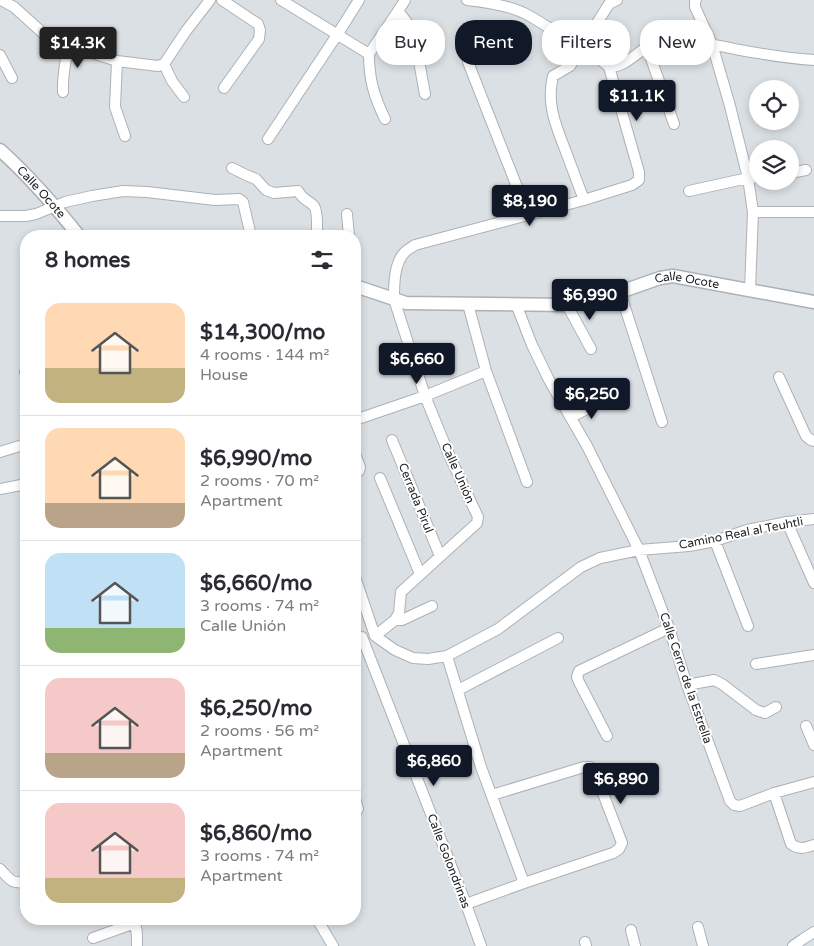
<!DOCTYPE html>
<meta charset="utf-8">
<style>
body{margin:0;font-family:"Varela Round",sans-serif;background:#f2f2f3;color:#2b2b33;height:100vh;display:flex;flex-direction:column;font-size:19px;white-space:nowrap}
*{box-sizing:border-box;margin:0}
p{font-size:16px;color:#7c7c81}
.icon{flex:none;width:28px;height:28px;fill:none;stroke:currentColor;stroke-width:2;stroke-linecap:round;stroke-linejoin:round}
.map{position:relative;flex:1;overflow:hidden}
.panel{position:absolute;left:20px;top:230px;width:341px;height:695px;display:flex;flex-direction:column;background:#fff;border-radius:20px;box-shadow:0 2px 8px #0003}
.panel>*{flex:none}
.hud{position:absolute;left:376px;top:20px;width:362px;height:45px;display:flex;gap:10px}
.fabs{position:absolute;left:749px;top:80px;display:grid;gap:10px}
.fabs a{display:grid;place-items:center;width:50px;height:50px;border-radius:50%;background:#fff;box-shadow:0 2px 8px #0003;font-size:25px}
.price{position:absolute;translate:-50% -42px;padding:0 11px;border-radius:5px;background:#111827;color:#fff;font-size:16px;line-height:32px;filter:drop-shadow(0 1px 2px #0008)}
.price::after{content:'';position:absolute;left:50%;top:30px;width:15px;height:11px;margin-left:-8px;background:inherit;clip-path:polygon(0 0,100% 0,50% 100%)}
.price.current{background:#222;color:#fff}
ul{padding:0;list-style:none}
li{display:flex;align-items:center;gap:15px;height:125px;padding:0 25px}
li+li{border-top:1px solid #e1e1e2}
li span{display:grid;place-items:center;flex:none;width:140px;height:100px;border-radius:15px;color:#555}
li>.icon{margin-inline-start:auto}
span .icon{width:60px;height:60px;fill:#fffc;stroke-width:1}
li b{font-size:21px}
h2{display:flex;justify-content:space-between;align-items:center;height:60px;padding:0 25px;font-size:21px}
.chip{padding:0 18px;border-radius:20px;background:#fff;box-shadow:0 2px 8px #0003;font-size:18px;line-height:45px}
.chip.current{background:#111827;color:#fff}
.map>svg:first-child{display:block}
.lines{fill:none;stroke-linecap:round;stroke-linejoin:round}
.minor-casing{stroke:#acb1b6;stroke-width:12}
.tertiary-casing{stroke:#acb1b6;stroke-width:15}
.minor{stroke:#fff;stroke-width:10}
.tertiary{stroke:#fff;stroke-width:12}
.labels{text-anchor:middle;stroke-width:4;stroke-linejoin:round;paint-order:stroke}
.street-label{font-size:12px;fill:#212325;stroke:#fff}
</style>
<div class="map">
<svg width="814" height="946" viewBox="0 0 814 946">
<rect width="100%" height="100%" fill="#dbe0e5"/>
<g class="lines">
<g class="minor-casing">
<path id="minor" d="M0 0 3 1 14 7 45 35 68 45 117 61 158 66 164 64 186 31 210 0
M222 0 258 24 260 30 259 39 224 88
M281 0 369 54
M467 0C485 2 507 5 524 13 542 22 559 35 577 46 588 53 600 58 609 67 625 67 635 54 647 47 657 40 669 39 681 38 725 47 769 57 814 60
M696 0 695 1V7L712 44 730 106 748 178 753 212 750 290
M398 11 410 26 414 34 425 94
M647 47 674 124
M369 54C369 80 374 96 385 119
M369 54 398 11 405 0
M0 55 12 78
M117 61 115 107 125 136
M468 62 528 215
M164 64 172 81 184 97
M63 92C62 76 66 61 68 45
M268 139 337 35 359 0
M232 168 246 175 256 179 266 190 274 193 298 191C304 201 305 198 313 205 318 209 317 229 317 236
M790 173 806 170
M689 191 748 178 758 177
M584 200C578 184 572 168 566 152 556 126 546 104 553 76L570 66 609 4 617 0
M753 212H814
M347 214 349 236
M0 216H26L36 214 65 202 92 196 123 191 147 192 215 200 239 199 243 202 251 236
M620 292 662 422
M468 304 486 371 527 482
M516 304 532 345 549 380 587 446 639 550 669 628 687 685 730 801 734 805 740 806 774 793 814 782
M567 305 591 349
M25 372 26 374
M779 377 806 436 811 440 814 441
M571 417 603 401
M355 420 425 396 486 371
M392 440 440 556
M0 452 26 444
M355 454 360 467 359 471 355 473
M380 478 420 574
M0 489 26 484
M787 522 814 583
M715 541 748 626
M355 577 375 636
M395 620 399 613 401 592 477 523 478 517 450 457 425 396 394 299C394 284 394 263 405 252 408 249 412 247 415 245L584 200 632 185 639 180V172L609 67
M375 636 395 650 413 658 428 659 447 656 498 629 581 567 600 558 639 550 689 546 715 541 747 530 787 522 814 519
M375 636 395 620H402L432 606
M362 637 466 904 481 946
M447 656 481 767 524 883
M756 664 814 655
M687 685 714 680 722 684 756 710 765 713 776 707
M458 690 558 638
M806 726 814 745
M607 736 579 682 577 677 579 671 669 628
M774 793 791 844C799 850 805 848 814 845
M355 798 358 809 355 814
M0 869C10 879 10 884 26 882
M466 904 524 883 613 853 619 849 622 843 594 770 590 767H584L492 795
M132 919C138 926 137 937 137 946
M317 919 333 946
M698 927 703 946
M631 930 635 946
M93 938 135 923
M585 942 586 946
M793 946 803 939 814 932"/>
</g>
<g class="tertiary-casing">
<g id="tertiary">
<path id="s1" d="M0 150C29 176 55 206 79 236"/>
<path id="s2" d="M355 286 406 303 567 305 620 292 660 278 673 276 814 302"/>
</g>
</g>
<use href="#minor" class="minor"/>
<use href="#tertiary" class="tertiary"/>
</g>
<g class="labels">
<g class="street-label">
<text dy="4" stroke="none"><textPath href="#s1" startOffset="59">Calle Ocote</textPath></text>
<text dy="4" stroke="none"><textPath href="#s2" startOffset="339">Calle Ocote</textPath></text>
<text transform="translate(458 473) rotate(66)" y="4">Calle Unión</text>
<text transform="translate(416 498) rotate(68)" y="4">Cerrada Pirul</text>
<text transform="translate(741 533) rotate(-11)" y="4">Camino Real al Teuhtli</text>
<text transform="translate(686 678) rotate(71)" y="4">Calle Cerro de la Estrella</text>
<text transform="translate(449 861) rotate(69)" y="4">Calle Golondrinas</text>
</g>
</g>
</svg>
<div class="fabs">
<a><svg class="icon" aria-label="locate" viewBox="0 0 24 24"><circle cx="12" cy="12" r="6"/><path d="M12 2v4M12 18v4M2 12h4M18 12h4"/></svg></a>
<a><svg class="icon" aria-label="layers" viewBox="0 0 24 24"><path d="M12 4l9 5-9 5-9-5zM3 14l9 5 9-5"/></svg></a>
</div>
<b class="price current" style="left:78px;top:69px">$14.3K</b>
<b class="price" style="left:637px;top:122px">$11.1K</b>
<b class="price" style="left:530px;top:227px">$8,190</b>
<b class="price" style="left:590px;top:321px">$6,990</b>
<b class="price" style="left:417px;top:385px">$6,660</b>
<b class="price" style="left:592px;top:420px">$6,250</b>
<b class="price" style="left:434px;top:787px">$6,860</b>
<b class="price" style="left:621px;top:805px">$6,890</b>
<div class="hud">
<a class="chip">Buy</a>
<a class="chip current">Rent</a>
<a class="chip">Filters</a>
<a class="chip">New</a>
</div>
<section class="panel">
<h2>8 homes<svg class="icon" aria-label="filters" viewBox="0 0 24 24"><path d="M4 7h16M4 17h16"/><circle cx="9" cy="7" r="2"/><circle cx="15" cy="17" r="2"/></svg></h2>
<ul>
<li><span style="background:linear-gradient(#ffd9b3 65%,#c2b280 0)"><svg class="icon" aria-label="home" viewBox="0 0 24 24"><path d="M3 11l9-7 9 7M6 9v11h12V9"/></svg></span><div><b>$14,300/mo</b><p>4 rooms · 144 m²</p><p>House</p></div></li>
<li><span style="background:linear-gradient(#ffd9b3 75%,#b9a48a 0)"><svg class="icon" aria-label="home" viewBox="0 0 24 24"><path d="M3 11l9-7 9 7M6 9v11h12V9"/></svg></span><div><b>$6,990/mo</b><p>2 rooms · 70 m²</p><p>Apartment</p></div></li>
<li><span style="background:linear-gradient(#bfe0f5 75%,#8fb573 0)"><svg class="icon" aria-label="home" viewBox="0 0 24 24"><path d="M3 11l9-7 9 7M6 9v11h12V9"/></svg></span><div><b>$6,660/mo</b><p>3 rooms · 74 m²</p><p>Calle Unión</p></div></li>
<li><span style="background:linear-gradient(#f6c9c9 75%,#b9a48a 0)"><svg class="icon" aria-label="home" viewBox="0 0 24 24"><path d="M3 11l9-7 9 7M6 9v11h12V9"/></svg></span><div><b>$6,250/mo</b><p>2 rooms · 56 m²</p><p>Apartment</p></div></li>
<li><span style="background:linear-gradient(#f6c9c9 75%,#c2b280 0)"><svg class="icon" aria-label="home" viewBox="0 0 24 24"><path d="M3 11l9-7 9 7M6 9v11h12V9"/></svg></span><div><b>$6,860/mo</b><p>3 rooms · 74 m²</p><p>Apartment</p></div></li>
</ul>
</section>
</div>
